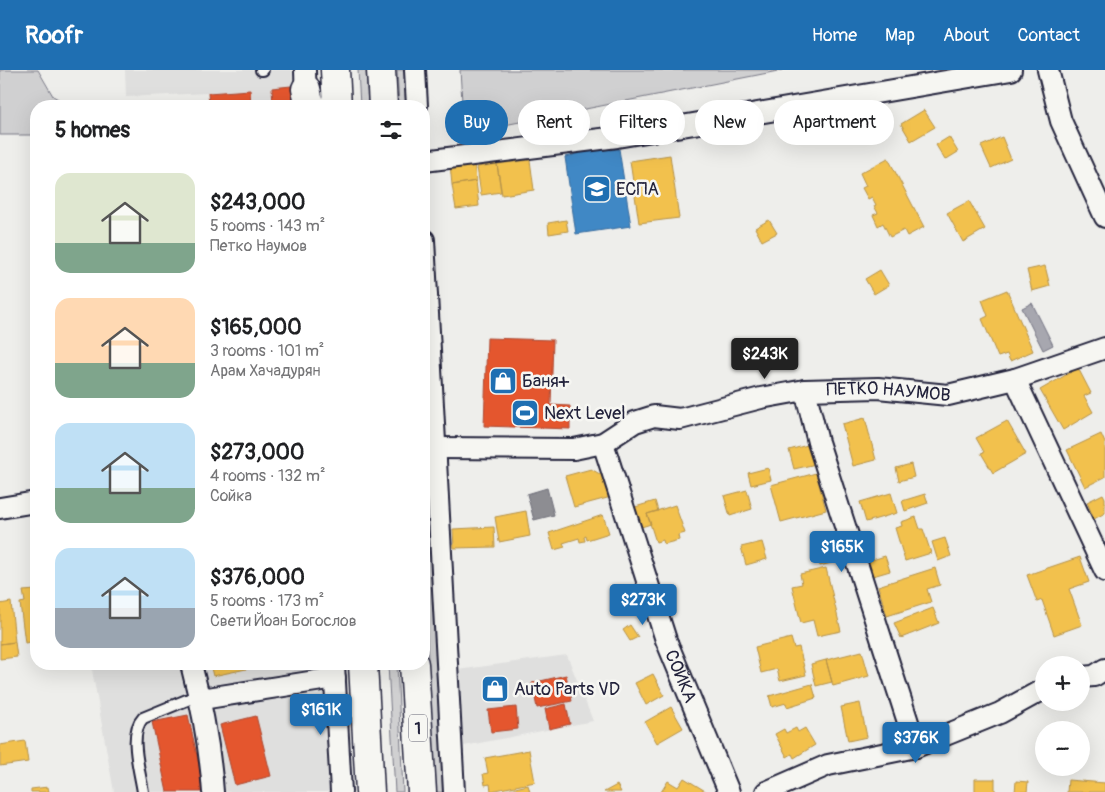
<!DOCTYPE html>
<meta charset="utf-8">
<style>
body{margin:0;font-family:Pangolin,sans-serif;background:#f2f2f2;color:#202124;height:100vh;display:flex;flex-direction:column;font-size:19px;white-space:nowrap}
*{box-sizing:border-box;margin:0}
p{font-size:16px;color:#757577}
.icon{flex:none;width:28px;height:28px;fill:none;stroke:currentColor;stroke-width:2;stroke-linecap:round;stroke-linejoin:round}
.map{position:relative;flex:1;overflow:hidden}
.panel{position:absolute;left:30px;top:30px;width:400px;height:570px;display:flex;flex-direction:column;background:#fff;border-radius:20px;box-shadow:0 5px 20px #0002}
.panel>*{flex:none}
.guide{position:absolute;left:445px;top:30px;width:475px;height:45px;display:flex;gap:10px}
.controls{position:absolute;left:1035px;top:586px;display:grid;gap:10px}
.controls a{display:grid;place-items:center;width:55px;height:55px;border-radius:50%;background:#fff;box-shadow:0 5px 20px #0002;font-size:25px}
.price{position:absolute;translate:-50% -42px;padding:0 11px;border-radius:5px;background:#1f6fb2;color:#fff;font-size:16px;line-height:32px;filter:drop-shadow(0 1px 2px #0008)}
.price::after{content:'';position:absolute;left:50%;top:30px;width:15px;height:11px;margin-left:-8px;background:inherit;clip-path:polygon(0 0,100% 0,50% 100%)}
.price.on{background:#222;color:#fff}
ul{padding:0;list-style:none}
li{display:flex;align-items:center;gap:15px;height:125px;padding:0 25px}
li span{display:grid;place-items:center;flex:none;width:140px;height:100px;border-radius:15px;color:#555}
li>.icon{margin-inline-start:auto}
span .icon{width:60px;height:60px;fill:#fffc;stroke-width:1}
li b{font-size:21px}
h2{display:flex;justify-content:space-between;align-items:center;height:60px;padding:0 25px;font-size:21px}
.chip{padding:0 18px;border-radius:22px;background:#fff;box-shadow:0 5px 20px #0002;font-size:18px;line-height:45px}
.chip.on{background:#1f6fb2;color:#fff}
header{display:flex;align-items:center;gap:30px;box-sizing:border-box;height:70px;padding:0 25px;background:#1f6fb2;color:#fff}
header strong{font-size:24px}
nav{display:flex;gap:28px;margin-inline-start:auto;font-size:18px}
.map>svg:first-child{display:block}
.built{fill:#dfdfde}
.green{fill:#d0d0d1;stroke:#797986}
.water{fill:#a7a7af;stroke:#727281}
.homes{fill:#f2c14e;stroke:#b49148}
.shops{fill:#e4572e;stroke:#aa4732}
.offices{fill:#7b5ea7;stroke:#604c87}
.schools{fill:#3f88c5;stroke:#36699c}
.industry{fill:#8d8d92;stroke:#6d6d78}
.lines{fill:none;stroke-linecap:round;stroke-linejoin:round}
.lane-casing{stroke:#22223b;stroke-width:14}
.street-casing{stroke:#22223b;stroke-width:24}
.highway-casing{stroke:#22223b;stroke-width:31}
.lane{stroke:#f6f6f2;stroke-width:10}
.street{stroke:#f6f6f2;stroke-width:20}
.highway{stroke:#f6f6f2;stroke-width:28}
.labels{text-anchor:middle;stroke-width:5;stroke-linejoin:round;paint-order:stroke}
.shield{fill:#f6f6f2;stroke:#626272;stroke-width:1}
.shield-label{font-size:16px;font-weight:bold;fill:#22223b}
.poi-label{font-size:18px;fill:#22223b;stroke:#f6f6f2;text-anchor:start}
.street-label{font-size:18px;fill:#22223b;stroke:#f6f6f2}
</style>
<header>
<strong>Roofr</strong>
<nav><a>Home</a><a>Map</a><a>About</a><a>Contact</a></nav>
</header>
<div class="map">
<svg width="1105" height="722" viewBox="0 0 1105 722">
<rect width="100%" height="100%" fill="#eeeeeb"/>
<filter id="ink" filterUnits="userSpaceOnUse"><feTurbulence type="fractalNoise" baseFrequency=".02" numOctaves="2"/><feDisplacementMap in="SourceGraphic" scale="10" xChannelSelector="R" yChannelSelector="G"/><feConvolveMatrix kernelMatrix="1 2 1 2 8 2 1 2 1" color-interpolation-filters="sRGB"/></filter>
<g filter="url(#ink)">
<path class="built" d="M125 0H292L294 36H211L208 23 126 27Z
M567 585 593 651 464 676 457 600Z
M91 594H321L329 722H114Z"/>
<path class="green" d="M0 0H38L53 26 70 36H36V65H0Z
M358 0H366L368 36H360Z
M397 0H407L409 36H399Z
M460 0H783L464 63Z
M424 330 444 722H435L424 513Z
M388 594H397L403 722H395Z"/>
<path class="water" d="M1032 233 1053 275 1043 280 1022 238Z"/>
<path class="homes" d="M924 40 935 57 911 71 901 54Z
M949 67 958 82 945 90 936 75Z
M1002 67 1011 89 991 98 981 76Z
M670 85 679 148 639 153 630 91Z
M888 88 924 157 907 166 904 160 890 167 883 153 878 156 873 145 878 143 874 136 876 135 872 127 868 129 862 118 866 116 860 103Z
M530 90 534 120 502 125 497 94Z
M474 91 476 111 452 115 450 94Z
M497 94 501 122 481 125 477 97Z
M476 111 479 136 456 139 452 115Z
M969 131 985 159 963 172 947 143Z
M566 150 568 161 549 164 548 153Z
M769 150 777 163 762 171 755 158Z
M1045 196 1050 216 1032 221 1027 200Z
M880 200 889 215 874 224 865 209Z
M1007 220 1033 281 1010 291 1007 284 998 287 982 249 988 246 982 230Z
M1078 298 1091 323 1084 326 1093 342 1063 360 1040 320Z
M865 348 876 390 853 396 842 354Z
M1007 351 1026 384 993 403 981 383 984 382 976 368Z
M1101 364 1105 373V407L1085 417 1067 380Z
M811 374 816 394 794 399 789 380Z
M911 394 914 407 899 411 896 398Z
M768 398 771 410 751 415 748 403Z
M591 399 605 407 611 427 574 437 565 406Z
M816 403 826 440 781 452 771 415Z
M747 420 752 439 730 446 724 426Z
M891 423 897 443 866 452 860 432Z
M925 424 928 433 905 441 902 431Z
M1103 424 1105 428V443L1094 449 1087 432Z
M655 431 658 441 647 444 651 454 638 458 632 438Z
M675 435 685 463 678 465 679 470 664 474 663 470 656 472 647 444Z
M526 441 530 466 499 472 495 447Z
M603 445 609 463 587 470 586 466 584 467 585 471 580 472 579 468 563 473 565 477 554 480 549 463Z
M916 447 920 459H923L931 483 905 491 895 458 902 456 901 452Z
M494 457 495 477 454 478 453 459Z
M945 468 951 486 938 491 932 472Z
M841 471 846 489 820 496 816 478Z
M762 472 767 489 746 495 741 477Z
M885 486 890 501 873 506 869 491Z
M1080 487 1089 512 1069 519 1082 555 1054 565 1042 530 1037 532 1027 505Z
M826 498 841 561 817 566 813 550 801 553 792 516 802 514 800 504Z
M935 498 940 515 927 519 931 532 887 546 878 516Z
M36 520V571L25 573 20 533 25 532 23 521Z
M11 532 15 572 0 574V534Z
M933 538 939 553 901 568 894 553Z
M630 555 638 567 630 571 623 560Z
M791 568 794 578 799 577 806 605 780 611 777 599 761 603 755 577Z
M15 572 17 587 0 589V574Z
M862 581 869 606 833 616 826 590Z
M826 590 832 612 816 616 811 594Z
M210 594H270L213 606Z
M653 604 664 625 646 635 635 613Z
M812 614 816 628 787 637 786 633 772 637 769 626Z
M860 633 867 667 848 671 841 637Z
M671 637 683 658 657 673 645 652Z
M796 658 798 662 805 658 815 675 794 688 792 684 787 687 775 664 784 659 786 663Z
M25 671 28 692 0 696V675Z
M529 680 535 712 491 721 490 714 485 715 483 704 488 703 485 688Z
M684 708 707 722H661L668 711 678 717Z
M975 709H995V722H975Z
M1068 710 1105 713V722H1067Z
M1016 711 1028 712 1027 722H1015Z
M528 715 530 722H507V720Z
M617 715 621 722H604Z
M48 717 49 722H31V719Z"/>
<path class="shops" d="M291 16 293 36H273L272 18Z
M250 20 251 36H209L208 23Z
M487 268 553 270 551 335 570 336V359L484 356Z
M566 605 572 631 537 638 532 613Z
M566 634 570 654 549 659 545 639Z
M516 637 518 659 491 662 488 640Z
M188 645 205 722H167L152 652Z
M256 646 271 706 235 715 220 655Z"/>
<path class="offices" d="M293 594H308V598L294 599Z"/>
<path class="schools" d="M609 73 610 80 619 79 631 156 576 164 565 87 574 85 573 78Z"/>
<path class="industry" d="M547 418 554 445 534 450 527 424Z"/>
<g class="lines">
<g class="lane-casing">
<path id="lane" d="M261 0H263
M143 722C140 701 128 664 143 648L199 625"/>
</g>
<g class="street-casing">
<g id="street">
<path d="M305 0 306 32"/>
<path d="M415 0 417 36"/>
<path d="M1048 0 1061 51 1105 147"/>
<path d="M424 91 617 67 1011 0"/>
<path d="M424 170 454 722"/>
<path d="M1015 309 1105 501"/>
<path d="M805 320 818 372 916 677"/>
<path id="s1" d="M603 373 666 570 729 722"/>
<path id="s2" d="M435 378 574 379 603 373 635 352 654 346 680 349 761 328 805 320 878 318 948 325 1015 309 1105 278"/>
<path d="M0 438 36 432"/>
<path d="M191 594C202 636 210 679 213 722"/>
<path d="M334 594 341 722"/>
<path d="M1081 607 1094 606 1105 599"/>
<path d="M199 625 208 628 335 608"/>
<path d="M766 722 828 695 916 677 1000 643 1044 619"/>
</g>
</g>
<g class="highway-casing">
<path id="highway" d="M335 0 337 36
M381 0 383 36
M306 19 310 36
M363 594 370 722
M414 594 422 722"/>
</g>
<use href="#lane" class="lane"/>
<use href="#street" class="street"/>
<use href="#highway" class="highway"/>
</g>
</g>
<defs>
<g id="school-square" transform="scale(1.4375)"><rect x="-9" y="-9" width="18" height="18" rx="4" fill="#1f6fb2" stroke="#f6f6f2"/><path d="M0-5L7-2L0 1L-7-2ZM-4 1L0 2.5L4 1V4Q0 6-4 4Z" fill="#fff"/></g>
<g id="shop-square" transform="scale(1.4375)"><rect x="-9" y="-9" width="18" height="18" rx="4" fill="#1f6fb2" stroke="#f6f6f2"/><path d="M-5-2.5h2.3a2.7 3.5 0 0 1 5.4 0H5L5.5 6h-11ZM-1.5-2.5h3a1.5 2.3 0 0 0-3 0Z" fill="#fff"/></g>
<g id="stadium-square" transform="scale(1.4375)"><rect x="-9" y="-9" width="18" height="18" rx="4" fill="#1f6fb2" stroke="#f6f6f2"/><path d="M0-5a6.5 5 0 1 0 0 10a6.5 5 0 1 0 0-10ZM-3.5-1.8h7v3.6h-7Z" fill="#fff"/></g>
</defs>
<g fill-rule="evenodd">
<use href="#school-square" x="597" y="119"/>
<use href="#shop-square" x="503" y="311"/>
<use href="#stadium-square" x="525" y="343"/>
<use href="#shop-square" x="495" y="619"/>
</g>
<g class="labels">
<rect class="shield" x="409" y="644.5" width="18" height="27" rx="4"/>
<g class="shield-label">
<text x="418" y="664">1</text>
</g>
<g class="poi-label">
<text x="616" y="125">ЕСПА</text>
<text x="522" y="317">Баня+</text>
<text x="544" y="349">Next Level</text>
<text x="514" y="625">Auto Parts VD</text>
</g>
<g class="street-label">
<text dy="6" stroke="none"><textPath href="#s2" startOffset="465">ПЕТКО НАУМОВ</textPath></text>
<text dy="6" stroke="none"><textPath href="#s1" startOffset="246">СОЙКА</textPath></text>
</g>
</g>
</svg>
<div class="controls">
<a>+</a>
<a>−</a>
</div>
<b class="price on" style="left:765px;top:310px">$243K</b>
<b class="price" style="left:842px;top:503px">$165K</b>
<b class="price" style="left:643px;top:556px">$273K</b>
<b class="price" style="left:321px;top:666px">$161K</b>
<b class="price" style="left:916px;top:694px">$376K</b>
<div class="guide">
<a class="chip on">Buy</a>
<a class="chip">Rent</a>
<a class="chip">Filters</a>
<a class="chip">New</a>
<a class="chip">Apartment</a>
</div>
<section class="panel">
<h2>5 homes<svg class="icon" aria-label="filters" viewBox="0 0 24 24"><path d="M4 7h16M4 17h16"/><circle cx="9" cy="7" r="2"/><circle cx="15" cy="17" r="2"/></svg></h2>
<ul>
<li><span style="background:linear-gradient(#dfe7d0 70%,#7fa58c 0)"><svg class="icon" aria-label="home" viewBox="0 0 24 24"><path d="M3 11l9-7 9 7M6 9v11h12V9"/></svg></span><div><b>$243,000</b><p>5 rooms · 143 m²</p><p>Петко Наумов</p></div></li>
<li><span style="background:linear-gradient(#ffd9b3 65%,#7fa58c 0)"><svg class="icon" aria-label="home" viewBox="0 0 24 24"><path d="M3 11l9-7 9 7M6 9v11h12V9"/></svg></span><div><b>$165,000</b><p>3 rooms · 101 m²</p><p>Арам Хачадурян</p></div></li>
<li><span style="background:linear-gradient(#bfe0f5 65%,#7fa58c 0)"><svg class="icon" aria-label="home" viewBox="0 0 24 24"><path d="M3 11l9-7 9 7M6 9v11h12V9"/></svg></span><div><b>$273,000</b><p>4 rooms · 132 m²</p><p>Сойка</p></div></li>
<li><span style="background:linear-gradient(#bfe0f5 60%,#9aa5b1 0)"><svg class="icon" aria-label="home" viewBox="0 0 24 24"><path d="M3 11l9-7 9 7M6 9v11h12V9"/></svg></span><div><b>$376,000</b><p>5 rooms · 173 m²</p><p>Свети Йоан Богослов</p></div></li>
</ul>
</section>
</div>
